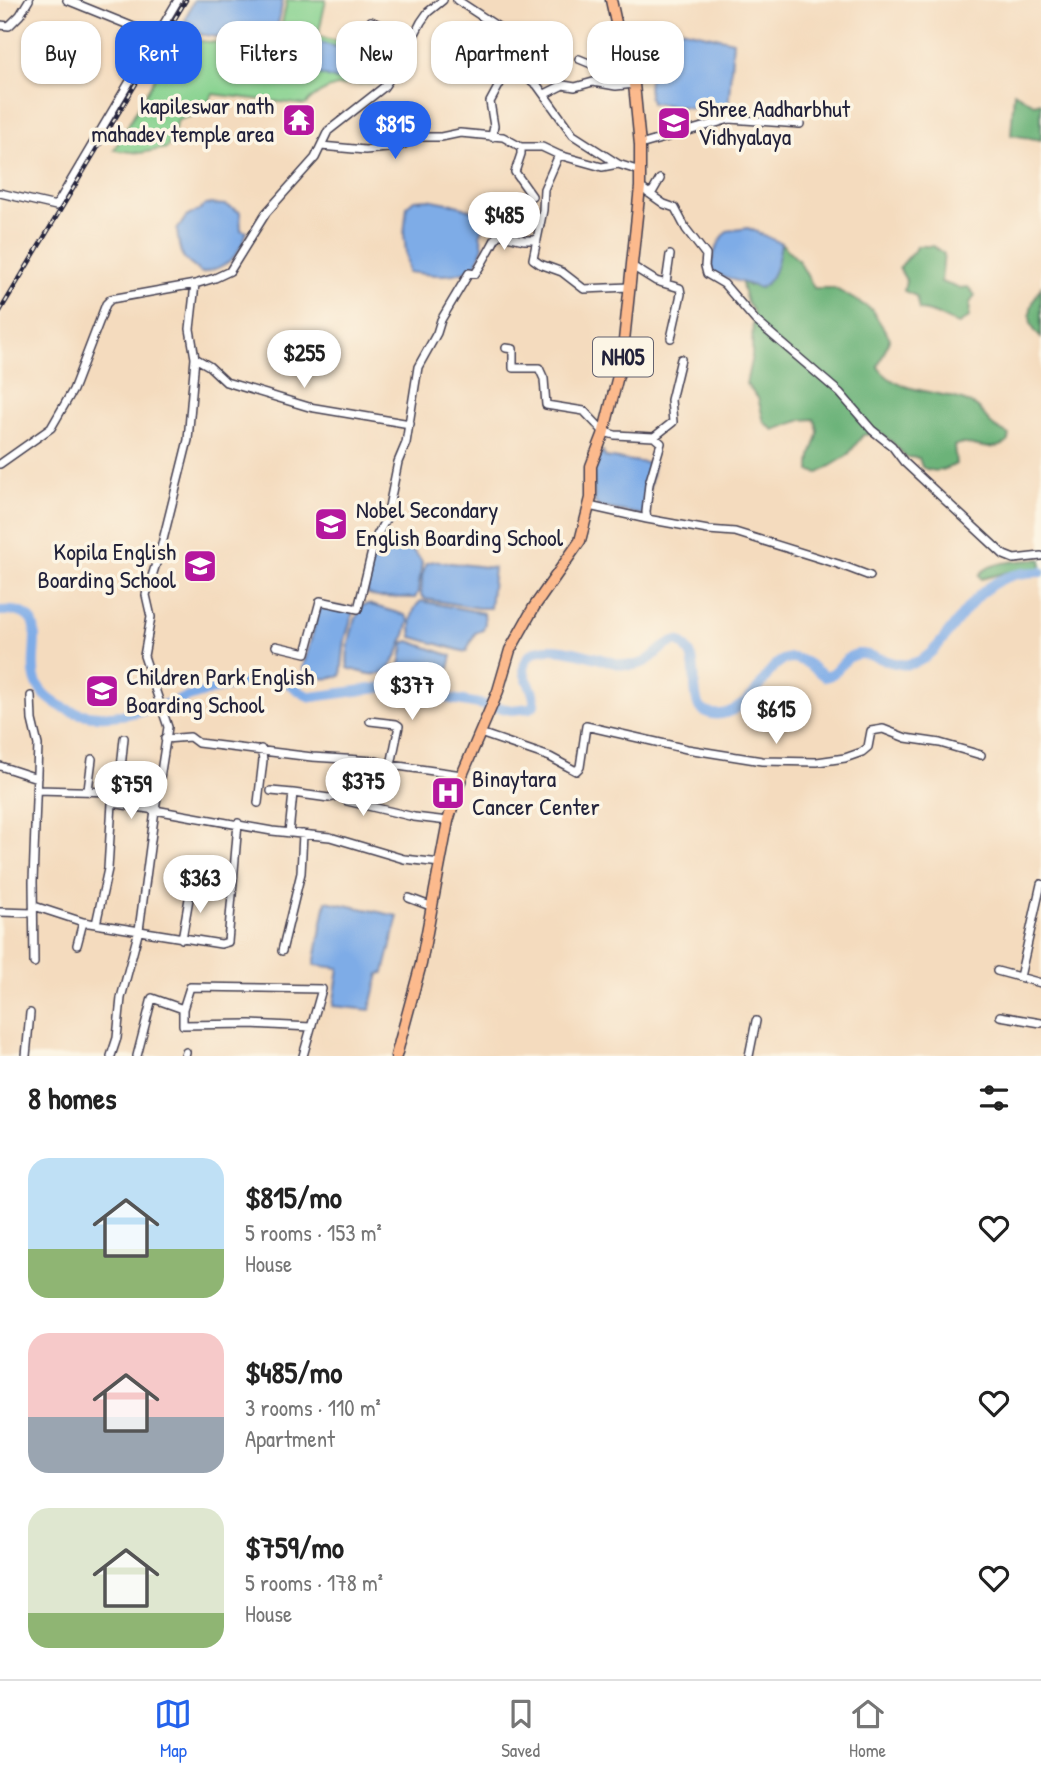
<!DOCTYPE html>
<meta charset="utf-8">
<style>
body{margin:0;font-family:"Patrick Hand",sans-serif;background:#f2f2f2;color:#222;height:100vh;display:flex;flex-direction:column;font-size:26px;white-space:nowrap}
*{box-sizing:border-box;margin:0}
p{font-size:23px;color:#767676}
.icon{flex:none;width:38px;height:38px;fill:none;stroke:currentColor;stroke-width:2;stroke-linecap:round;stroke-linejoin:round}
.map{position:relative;height:1056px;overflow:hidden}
.panel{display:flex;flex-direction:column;background:#fff;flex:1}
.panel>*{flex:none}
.top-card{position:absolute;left:21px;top:21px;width:999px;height:63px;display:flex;gap:14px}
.price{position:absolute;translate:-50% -60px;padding:0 16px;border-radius:24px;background:#fff;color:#222;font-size:23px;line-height:46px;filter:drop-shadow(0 2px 4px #0008)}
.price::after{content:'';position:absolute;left:50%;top:42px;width:21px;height:16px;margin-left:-10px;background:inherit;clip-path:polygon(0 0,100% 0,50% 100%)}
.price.active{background:#2563eb;color:#fff}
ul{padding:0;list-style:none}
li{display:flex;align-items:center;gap:21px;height:175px;padding:0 28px}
li span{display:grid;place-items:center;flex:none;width:196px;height:140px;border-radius:21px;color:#555}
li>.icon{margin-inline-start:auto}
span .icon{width:84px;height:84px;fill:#fffc;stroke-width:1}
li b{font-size:30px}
h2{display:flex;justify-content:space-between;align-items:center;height:84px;padding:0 28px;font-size:30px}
.tag{padding:0 24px;border-radius:21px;background:#fff;box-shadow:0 2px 5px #0004;font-size:24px;line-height:63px}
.tag.active{background:#2563eb;color:#fff}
.tabs{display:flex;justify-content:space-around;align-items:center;height:98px;border-top:2px solid #e0e0e0;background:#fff;font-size:19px;color:#767676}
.tabs a{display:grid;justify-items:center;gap:4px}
.tabs .active{color:#2563eb}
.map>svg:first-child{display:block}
.green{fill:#85d18e;stroke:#547a64;stroke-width:2}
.forest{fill:#6cb379;stroke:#476a5a;stroke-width:2}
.water{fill:#7eace7;stroke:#506791;stroke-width:2}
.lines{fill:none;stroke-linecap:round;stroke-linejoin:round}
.river{stroke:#7eace7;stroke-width:10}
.minor-casing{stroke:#423e4f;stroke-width:10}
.primary-casing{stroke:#423e4f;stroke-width:13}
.minor{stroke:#fff;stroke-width:7}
.primary{stroke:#fcba8d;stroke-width:10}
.rail-casing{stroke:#22223b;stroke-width:4.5}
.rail{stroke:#fcf5e5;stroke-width:2;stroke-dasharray:5;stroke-linecap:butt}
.labels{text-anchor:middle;stroke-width:7;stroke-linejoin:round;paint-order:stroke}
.shield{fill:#fcf5e5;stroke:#63616e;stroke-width:2}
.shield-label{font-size:23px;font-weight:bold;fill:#22223b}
.poi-label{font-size:24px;fill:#22223b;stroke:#fcf5e5;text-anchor:start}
</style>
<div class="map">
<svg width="1041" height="1056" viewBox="0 0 1041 1056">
<rect width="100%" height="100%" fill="#fcf5e5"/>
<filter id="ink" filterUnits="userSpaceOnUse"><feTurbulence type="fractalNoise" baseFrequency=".0143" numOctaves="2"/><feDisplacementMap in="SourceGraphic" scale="14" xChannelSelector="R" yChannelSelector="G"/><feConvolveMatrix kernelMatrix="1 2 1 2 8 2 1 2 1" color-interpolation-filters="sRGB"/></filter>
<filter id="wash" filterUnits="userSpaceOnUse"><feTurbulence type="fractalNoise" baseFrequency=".00686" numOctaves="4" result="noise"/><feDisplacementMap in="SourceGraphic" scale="28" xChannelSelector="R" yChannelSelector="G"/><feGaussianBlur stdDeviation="1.57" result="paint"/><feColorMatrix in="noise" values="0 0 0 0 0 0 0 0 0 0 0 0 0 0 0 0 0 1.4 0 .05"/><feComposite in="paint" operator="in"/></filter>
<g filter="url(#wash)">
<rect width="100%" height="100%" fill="#f4dbbe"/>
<path class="green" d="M287 0H326L318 36 383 53 374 84C344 84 327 83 305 105L213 94 201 113 178 120 167 148 140 153 114 150 185 25 200 41 277 48Z"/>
<path class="forest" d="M1014 92 1034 104 1041 102V140L1011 135Z
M781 243 799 261 814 288H834L871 309 890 338 878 367C898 396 944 389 972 404 986 411 985 421 995 427 999 430 1004 432 1009 435V441C990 455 976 442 958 444L954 446 956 464C945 470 934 474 922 467L919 458 906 457 891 441 880 433 863 435 847 456 819 473 810 471C810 465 810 458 812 453 816 438 822 435 814 419L802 420 774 430 764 422 758 398 746 384 752 356 753 311 747 303 741 281 749 286 778 258Z
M918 246H933L944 254 941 282 959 288 968 287 975 295 970 303 969 317 959 324C944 320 934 310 919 310L916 296 904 291 906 280 899 268Z
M1041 287V338C1024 322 1029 306 1041 287Z
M1041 559V570L1008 572 981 579 979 575C990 560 1023 561 1041 559Z"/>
<path class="water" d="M194 0H283C279 15 279 42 261 44L199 34 185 19Z
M672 27 733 41 728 112 651 103C647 90 648 83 651 70 655 50 653 41 672 27Z
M308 39 347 50 353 55 346 78 337 80 297 67 302 43Z
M428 199 453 204 488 216 480 234 483 246 476 266C455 279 431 275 408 272L404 234 407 206 414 200Z
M210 204 226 205 240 212 241 230 247 232C238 258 229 266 202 273 180 258 180 256 177 230L186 217 201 209 203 206Z
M748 228 781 243C778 260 776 280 760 288L711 273C711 256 717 244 727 231Z
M603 451 605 457 654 464 644 515 599 507 595 503 592 469Z
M379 539C394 541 415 547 422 562L418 592 415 598 377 597 368 594C364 576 373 556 379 539Z
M434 561 494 568 490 608H478L425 599 421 595 422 576 426 563Z
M421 601 484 613 485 623 483 630 475 633 466 652 412 637C410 625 411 608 421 601Z
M321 604 346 608 353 612 345 640 341 675C330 681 313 679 303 672V667Z
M368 604 405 615 409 621C406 633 394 672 381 674 370 676 358 671 348 668 345 651 353 619 363 605Z
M409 641 452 656 446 681C433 686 410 679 399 671L404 643Z
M326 901 398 916 384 973 379 974 370 1010 333 1006 339 968 314 965Z"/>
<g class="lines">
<path class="river" d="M0 611C55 606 26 653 36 681 40 693 51 701 62 707 107 731 167 702 212 690 232 685 255 681 275 680 292 680 297 694 312 697L386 687 512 710 530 708 534 705C537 687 517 676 527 659 541 634 604 663 626 665 653 668 655 645 678 641 703 656 689 684 699 707 716 723 738 710 752 696 765 683 771 660 791 658 804 658 816 670 825 677 839 675 842 656 858 654 881 653 897 673 921 660 930 655 937 647 944 638 973 602 989 571 1041 572"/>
</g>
</g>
<g filter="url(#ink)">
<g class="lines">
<g class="minor-casing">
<path id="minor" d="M67 0 146 32 154 41
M457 0 498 27 502 33 510 65 537 85 573 135 618 164 640 171
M371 21 411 39
M0 25 9 26 20 15 29 0
M579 59 596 66 626 68
M545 94 563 85 575 87 593 82 616 86 634 84
M492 137 494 126 490 102 510 65
M640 145 730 119 800 124
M321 146 365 150 398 147 419 137H441L460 133 503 137 521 147H542L559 155 602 167 618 164
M521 147V154L515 172 532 196
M559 155 544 189 543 210 533 259 540 264 562 272 584 289 629 287
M640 187 664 204 675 208 686 229 706 255 705 266 707 274 724 284 755 320 840 393 872 430 892 446 904 462 1004 555 1014 559 1041 556
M0 193 56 206 178 0
M648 193 653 191 660 179
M632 266 656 281 680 288 681 294 671 338
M666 283 670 255
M195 284 215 278 230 271 266 213 315 158 328 131 384 87 399 65 421 22 428 12 443 0
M506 348 513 349V368H539L544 379 546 405 584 411 604 432 615 435 654 437 661 443 649 484 646 512 647 519 589 506
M195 358 209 366 226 382 309 407 410 424
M654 437 673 422 671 400 681 359
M0 464 51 428 73 390 106 304 111 299 195 284 190 329 195 358 188 440 161 548 146 595 151 617 144 656 168 727 155 810 112 803
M647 519 708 530 735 532 838 564 870 576
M276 646 306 653 320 601 358 609 375 539 387 517 398 462 406 443 418 367 437 333 441 320 469 273 475 274C484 261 491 247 498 234L524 240H537
M31 696 32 720 38 745 33 882 34 963
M370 721 396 724 399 726 391 765
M480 733 550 757 576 771 580 767 586 726 687 749 762 761 817 762 845 758 862 752 868 747 871 731 883 729 906 738 940 743 981 755
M165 739 190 737 198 743 312 757 376 761 391 765 462 775
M0 766 37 778
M37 790 114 792
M88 790 92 759
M271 791 293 793
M258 803 263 760 261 749
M289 833 293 793 329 798 341 795 347 801 414 817 448 821
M409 898 433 907
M34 906 83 922 221 944 228 942 238 823
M0 912 33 913
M96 924 108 869 112 803 121 768 124 738
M182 939 191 887
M77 945 83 922
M282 951 301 873 303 834
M997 971 1041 983
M1020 977 1041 884
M183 1009 190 987 322 989 303 1056
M1000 1016 1041 1023
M26 1056 30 1013
M111 1056 117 1038 121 998 139 930 155 810 272 831 330 837 404 859 441 863
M137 1056 152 998 183 1009V1025L250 1024 311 1027
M185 1056 186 1052
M749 1056 756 1021"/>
</g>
<g class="primary-casing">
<path id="primary" d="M396 1056 421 964 448 821 462 775 498 691 510 650 534 607 580 541 591 498V466L603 435 622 360 640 187V145L634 84 626 68 611 0"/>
</g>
<use href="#minor" class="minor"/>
<use href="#primary" class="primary"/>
<g class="rail-casing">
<path id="rail" d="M0 311 186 0"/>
</g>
<use href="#rail" class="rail"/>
</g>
</g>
<defs>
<g id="temple-square" transform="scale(1.75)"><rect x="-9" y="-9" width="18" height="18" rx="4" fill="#b5179e" stroke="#fcf5e5"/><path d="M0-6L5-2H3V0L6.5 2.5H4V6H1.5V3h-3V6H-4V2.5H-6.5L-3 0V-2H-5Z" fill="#fff"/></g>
<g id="school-square" transform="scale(1.75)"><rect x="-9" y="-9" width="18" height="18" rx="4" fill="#b5179e" stroke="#fcf5e5"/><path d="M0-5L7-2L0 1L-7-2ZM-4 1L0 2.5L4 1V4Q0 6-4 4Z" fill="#fff"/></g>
<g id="hospital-square" transform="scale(1.75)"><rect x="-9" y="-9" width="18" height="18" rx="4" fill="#b5179e" stroke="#fcf5e5"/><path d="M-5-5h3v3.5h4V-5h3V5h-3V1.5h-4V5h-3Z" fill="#fff"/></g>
</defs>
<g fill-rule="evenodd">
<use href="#temple-square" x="299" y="120"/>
<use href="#school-square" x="674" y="123"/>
<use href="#school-square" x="331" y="524"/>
<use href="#school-square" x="200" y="566"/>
<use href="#school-square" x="102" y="691"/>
<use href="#hospital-square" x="448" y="793"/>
</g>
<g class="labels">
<rect class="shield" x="593" y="337.5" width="60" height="39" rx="5"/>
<g class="shield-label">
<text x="623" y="365">NH05</text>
</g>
<g class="poi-label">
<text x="274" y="114" text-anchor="end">kapileswar nath<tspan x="274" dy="28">mahadev temple area</tspan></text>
<text x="698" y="117">Shree Aadharbhut<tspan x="698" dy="28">Vidhyalaya</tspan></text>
<text x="356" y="518">Nobel Secondary<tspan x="356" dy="28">English Boarding School</tspan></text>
<text x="176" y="560" text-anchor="end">Kopila English<tspan x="176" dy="28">Boarding School</tspan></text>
<text x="126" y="685">Children Park English<tspan x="126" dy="28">Boarding School</tspan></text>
<text x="472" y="787">Binaytara<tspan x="472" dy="28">Cancer Center</tspan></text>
</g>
</g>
</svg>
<b class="price active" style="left:395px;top:161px">$815</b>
<b class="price" style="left:504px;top:252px">$485</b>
<b class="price" style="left:304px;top:390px">$255</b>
<b class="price" style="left:412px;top:722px">$377</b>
<b class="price" style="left:776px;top:746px">$615</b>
<b class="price" style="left:363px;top:818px">$375</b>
<b class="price" style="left:131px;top:821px">$759</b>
<b class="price" style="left:200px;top:915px">$363</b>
<div class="top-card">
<a class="tag">Buy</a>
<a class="tag active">Rent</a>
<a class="tag">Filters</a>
<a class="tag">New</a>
<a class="tag">Apartment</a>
<a class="tag">House</a>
</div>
</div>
<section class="panel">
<h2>8 homes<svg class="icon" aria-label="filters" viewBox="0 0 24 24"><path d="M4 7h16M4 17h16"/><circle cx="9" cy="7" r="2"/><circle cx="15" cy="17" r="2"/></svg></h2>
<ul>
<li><span style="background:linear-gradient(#bfe0f5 65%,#8fb573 0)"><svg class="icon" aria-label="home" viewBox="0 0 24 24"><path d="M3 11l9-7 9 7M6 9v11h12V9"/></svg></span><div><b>$815/mo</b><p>5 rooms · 153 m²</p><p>House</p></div><svg class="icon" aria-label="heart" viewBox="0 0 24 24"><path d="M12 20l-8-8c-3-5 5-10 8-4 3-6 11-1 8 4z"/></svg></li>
<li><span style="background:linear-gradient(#f6c9c9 60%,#9aa5b1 0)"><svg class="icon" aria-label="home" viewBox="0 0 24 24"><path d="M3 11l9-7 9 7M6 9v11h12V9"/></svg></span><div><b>$485/mo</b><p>3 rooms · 110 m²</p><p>Apartment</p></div><svg class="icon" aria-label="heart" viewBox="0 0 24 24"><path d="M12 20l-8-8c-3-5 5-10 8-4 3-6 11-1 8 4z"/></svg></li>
<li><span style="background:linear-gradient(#dfe7d0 75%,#8fb573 0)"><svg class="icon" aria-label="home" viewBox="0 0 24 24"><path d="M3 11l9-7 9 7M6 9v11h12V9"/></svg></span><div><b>$759/mo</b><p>5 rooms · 178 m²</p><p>House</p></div><svg class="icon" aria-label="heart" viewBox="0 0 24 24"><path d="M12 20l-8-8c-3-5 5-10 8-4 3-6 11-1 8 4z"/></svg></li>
</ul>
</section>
<nav class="tabs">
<a class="active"><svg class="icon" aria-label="map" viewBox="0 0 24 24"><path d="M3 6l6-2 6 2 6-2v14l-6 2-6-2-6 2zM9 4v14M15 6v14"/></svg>Map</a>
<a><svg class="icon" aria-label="saved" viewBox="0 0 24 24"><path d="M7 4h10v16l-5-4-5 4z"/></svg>Saved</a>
<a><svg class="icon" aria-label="home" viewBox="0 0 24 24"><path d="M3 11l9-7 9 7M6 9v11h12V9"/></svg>Home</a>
</nav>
